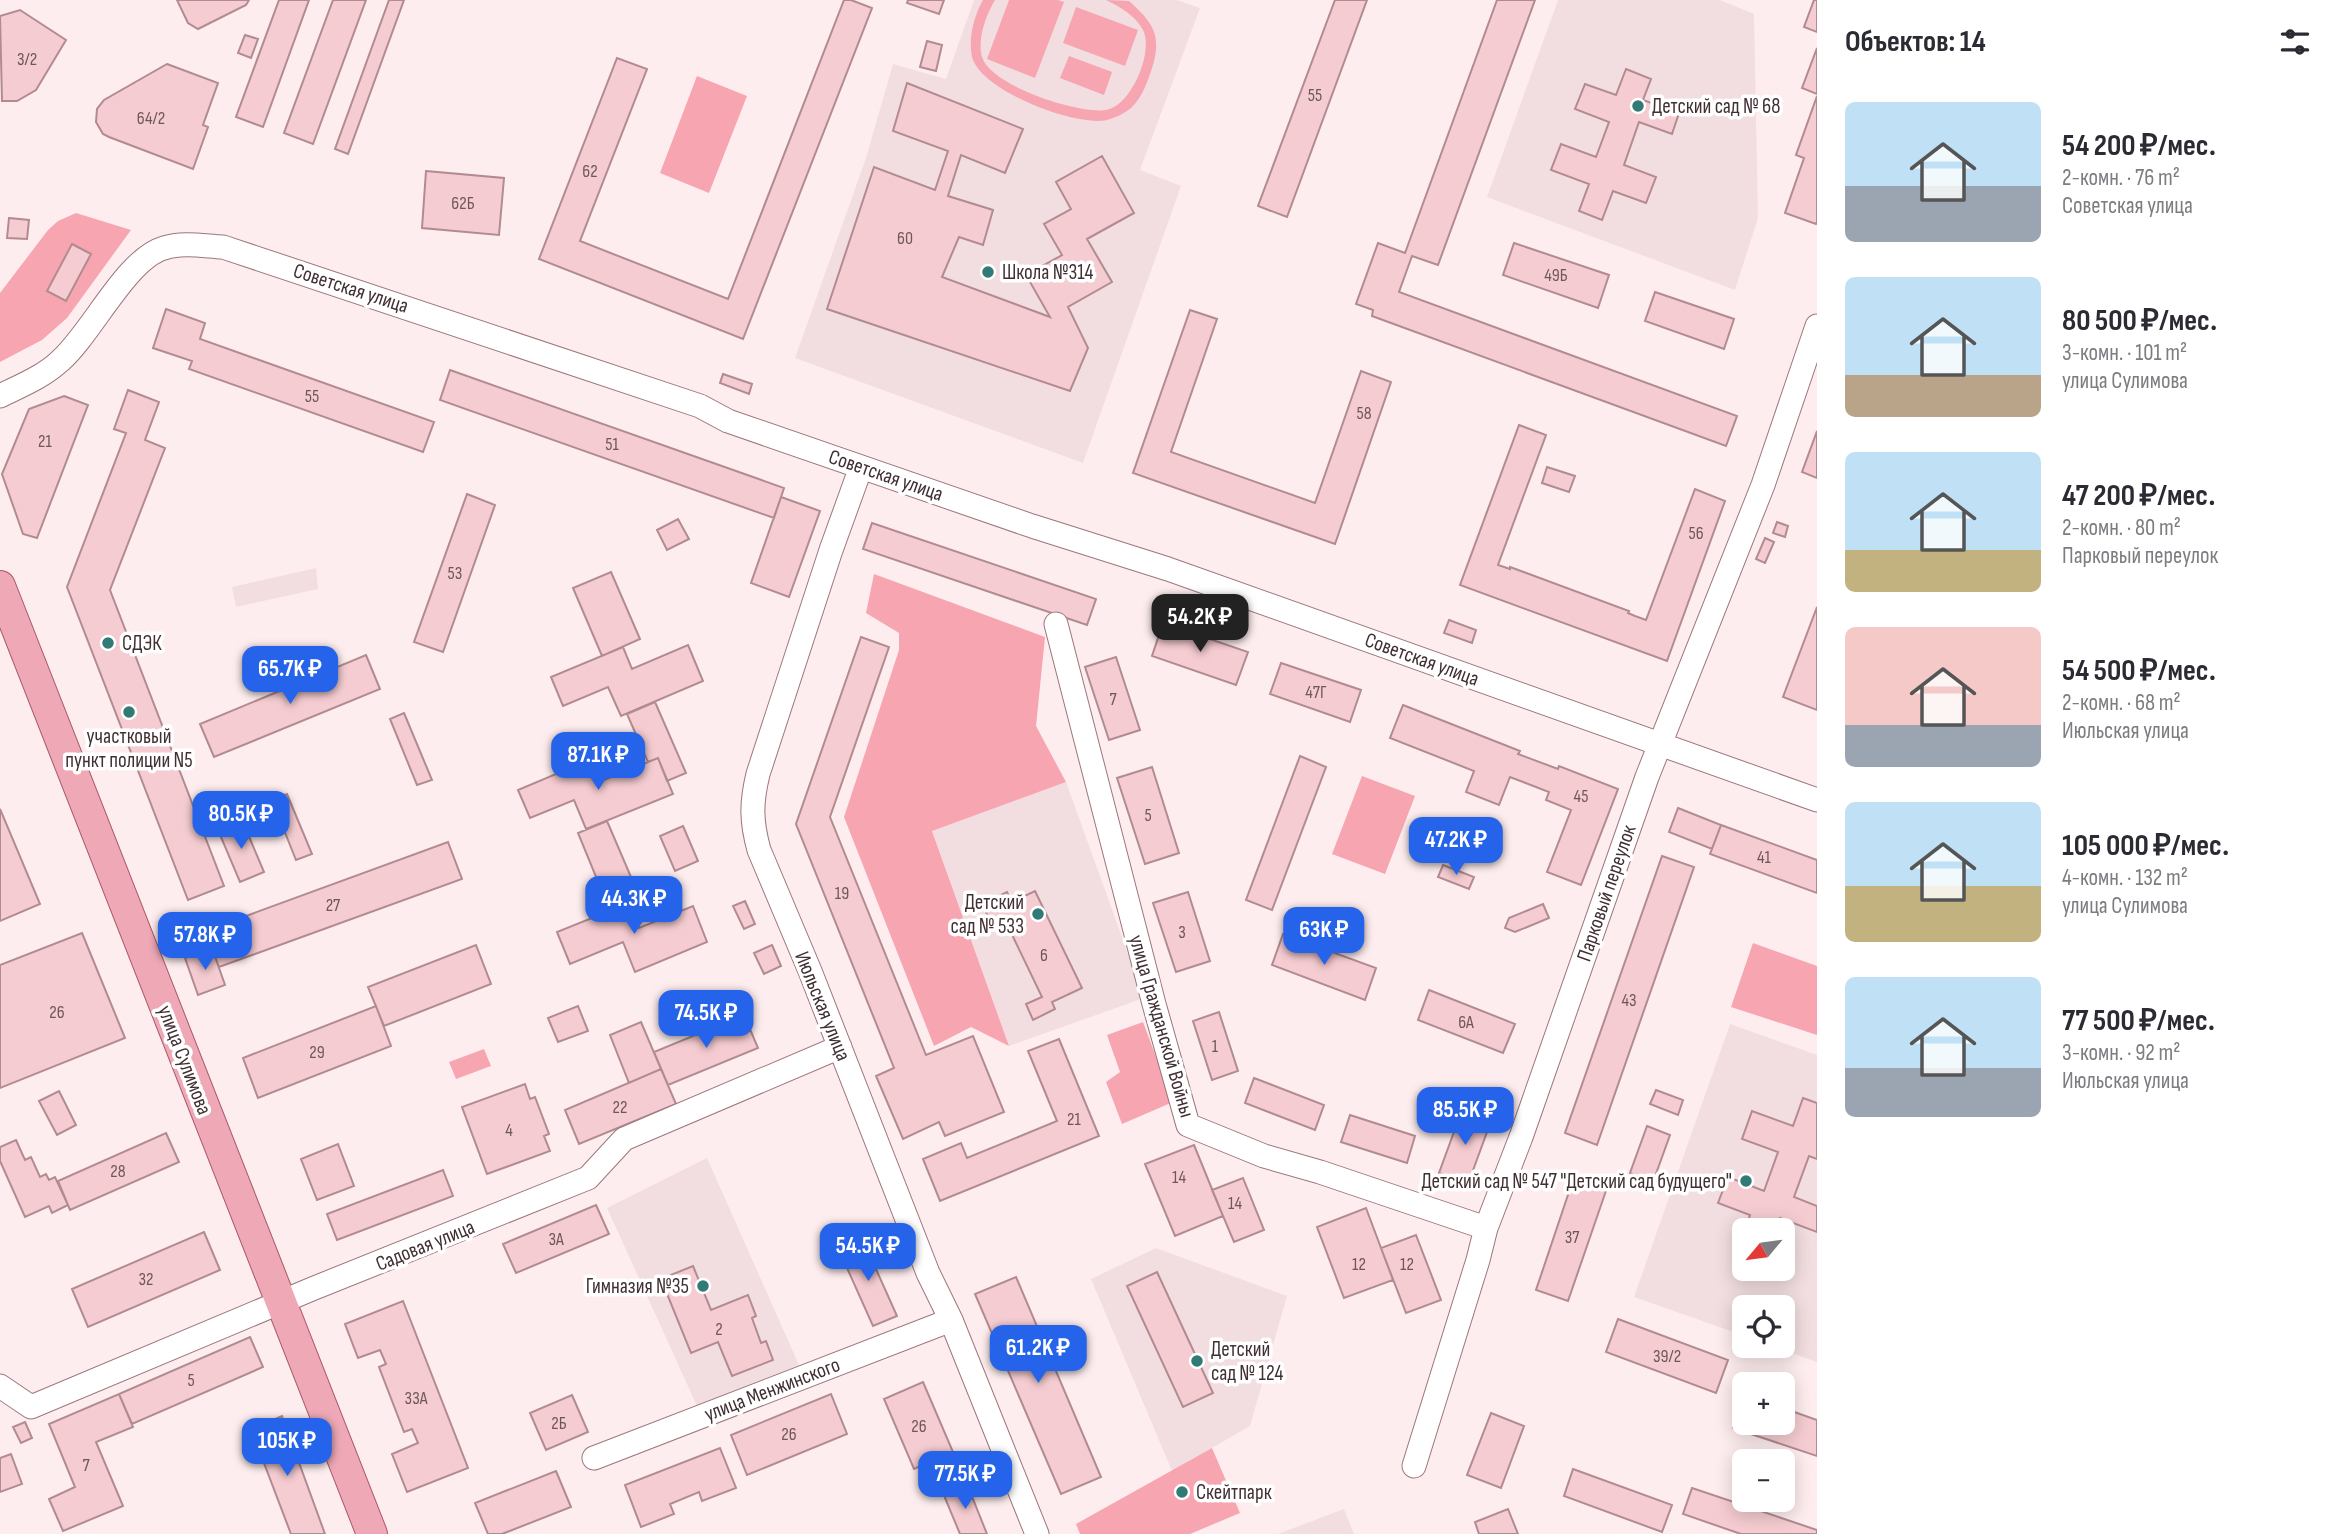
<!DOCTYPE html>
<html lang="ru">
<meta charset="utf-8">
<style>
body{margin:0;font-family:"Sofia Sans Condensed",sans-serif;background:#f7f7f7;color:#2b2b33;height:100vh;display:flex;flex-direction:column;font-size:26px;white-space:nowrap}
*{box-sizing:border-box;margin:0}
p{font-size:23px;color:#7c7c81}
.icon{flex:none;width:38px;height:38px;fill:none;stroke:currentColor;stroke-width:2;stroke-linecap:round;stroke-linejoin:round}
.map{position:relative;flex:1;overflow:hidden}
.drawer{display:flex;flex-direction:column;background:#fff;width:525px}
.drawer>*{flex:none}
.needle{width:46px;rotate:241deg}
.fabs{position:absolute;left:1732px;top:1218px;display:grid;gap:14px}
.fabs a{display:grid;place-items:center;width:63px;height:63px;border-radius:10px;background:#fff;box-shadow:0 4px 18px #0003;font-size:35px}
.price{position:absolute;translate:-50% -60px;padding:0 16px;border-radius:14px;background:#2563eb;color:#fff;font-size:23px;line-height:46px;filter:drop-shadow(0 2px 4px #0008)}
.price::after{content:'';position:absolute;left:50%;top:42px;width:21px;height:16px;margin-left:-10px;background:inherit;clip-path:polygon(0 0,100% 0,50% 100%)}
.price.active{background:#222;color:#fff}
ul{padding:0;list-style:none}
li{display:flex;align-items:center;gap:21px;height:175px;padding:0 28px}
li span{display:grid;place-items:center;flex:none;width:196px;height:140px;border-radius:10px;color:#555}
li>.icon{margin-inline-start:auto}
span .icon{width:84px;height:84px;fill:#fffc;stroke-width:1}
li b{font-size:30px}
h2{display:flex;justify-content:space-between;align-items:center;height:84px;padding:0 28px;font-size:30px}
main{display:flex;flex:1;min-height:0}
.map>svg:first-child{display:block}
.built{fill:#f2dee0;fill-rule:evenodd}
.green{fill:#f7a5b1}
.building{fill:#f5ccd1;stroke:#b28b90;stroke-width:2}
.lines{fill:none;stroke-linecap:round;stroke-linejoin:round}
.minor-casing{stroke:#9c767b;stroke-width:25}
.major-casing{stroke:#aa5868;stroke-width:32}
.minor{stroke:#fff;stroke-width:23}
.major{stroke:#eea8b6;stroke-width:30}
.poi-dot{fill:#317a75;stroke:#fff;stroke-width:2.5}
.labels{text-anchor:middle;stroke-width:7;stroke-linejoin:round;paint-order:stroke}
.number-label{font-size:18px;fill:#6e575a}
.poi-label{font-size:21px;fill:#413033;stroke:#fff;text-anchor:start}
.street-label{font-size:21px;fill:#413033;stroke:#fff}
</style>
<main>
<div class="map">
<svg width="1817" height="1534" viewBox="0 0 1817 1534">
<rect width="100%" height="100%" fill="#feedef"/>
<path class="built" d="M974 0H1177L1200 8 1140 170 1181 186 1083 463 795 358 866 158 893 64 946 79Z
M1558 0H1720L1754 14 1758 218 1735 290 1487 197Z
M316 568 318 589 236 607 232 587Z
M1066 782 1144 998 1009 1046 932 830Z
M1730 1024 1817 1055V1362L1772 1346H1783V1307H1745V1336L1634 1297ZM1745 1230H1783V1269H1745Z
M707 1158 799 1365 697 1406 607 1208Z
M1156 1248 1287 1296 1250 1426 1172 1471 1091 1279Z
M1344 1509 1354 1534H1278L1283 1532Z"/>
<path class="green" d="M983 0H995C986 15 977 39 982 57 991 86 1078 114 1106 110 1131 106 1154 52 1143 30 1136 16 1119 6 1106 0L1129 1C1151 21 1162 33 1153 65 1148 80 1143 97 1131 108 1125 113 1115 118 1107 120 1075 127 981 91 972 57 968 38 974 16 983 0Z
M1009 0H1058L1064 2 1035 78 987 59Z
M1076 7 1138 30 1125 66 1063 43Z
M1069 56 1112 72 1104 95 1060 78Z
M697 76 747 96 709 193 660 173Z
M76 213 131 230 67 318 42 340 0 362V293L48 230 58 221Z
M874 574 1045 637 1036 726 1066 782 932 831 1009 1046 971 1027 934 1046 844 817 899 650V633L866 613Z
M1362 776 1415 796 1385 874 1332 854Z
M1753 943 1817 966V1035L1731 1007Z
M1143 1022 1173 1102 1122 1124 1106 1082 1120 1072 1107 1035Z
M484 1049 491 1066 456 1079 449 1062Z
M1212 1448 1240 1513 1190 1534H1080L1076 1524Z"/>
<path class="building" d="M177 0H249L246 5 198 29 188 23Z
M279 0H309L263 127 236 117Z
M333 0H366L313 144 284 133Z
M389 0H404L348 154 335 149Z
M844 0H851L872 8 743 339 539 259 617 58 647 69 580 241 728 299Z
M908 0H944L939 14 907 3Z
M1335 0H1367L1287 217 1258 206Z
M1497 0H1535L1438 265 1412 256 1399 292 1737 416 1726 446 1372 316 1373 310 1356 304 1378 243 1405 253Z
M1814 0H1817V32L1804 27Z
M20 10 66 40 36 90 17 101H2L0 16Z
M245 35 258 39 251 58 238 53Z
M927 41 942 45 936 71 920 67Z
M1817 48V94L1802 88Z
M167 64 218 83 203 125 208 127 193 169 109 137 103 134 96 122 97 109 104 100Z
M1626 69 1651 79 1643 100 1679 113 1672 134 1639 122 1624 165 1656 177 1646 203 1613 191 1602 220 1579 211 1589 184 1551 170 1561 144 1596 157 1609 122 1575 109 1585 84 1616 95Z
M907 83 1023 129 1005 173 961 155 948 196 993 210 983 245 959 237 942 277 1050 317 1026 275 1062 255 1044 224 1071 209 1056 182 1102 156 1134 213 1087 239 1112 282 1068 307 1088 348 1070 391 827 309 874 167 935 190 948 151 893 131Z
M1817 96V222L1816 224 1785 213 1804 158 1796 155Z
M426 171 504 178 499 235 422 228Z
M9 218 29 220 27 239 7 238Z
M1514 243 1609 275 1598 308 1503 275Z
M72 244 91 254 66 301 47 291Z
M1655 292 1734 319 1724 349 1645 321Z
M166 309 205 323 200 339 434 422 423 452 189 369 192 361 153 348Z
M1190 310 1217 319 1171 452 1315 503 1361 371 1391 382 1335 544 1133 473Z
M450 370 784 488 774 518 440 400Z
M723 374 752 384 749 394 720 383Z
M128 390 159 402 145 440 165 448 110 590 224 886 188 900 67 587 126 433 114 429Z
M64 396 88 405 37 538 23 534 2 474 29 409Z
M1519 425 1546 435 1498 565 1510 569V567L1629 611 1628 613 1635 616 1646 620 1695 489 1725 501 1667 661 1460 585Z
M1817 431V478L1802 472Z
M1547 467 1575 476 1569 492 1542 483Z
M467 494 495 505 443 652 414 642Z
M781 497 820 511 789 597 751 583Z
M678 519 689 539 667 550 657 530Z
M1777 522 1788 526 1785 537 1773 533Z
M872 523 1096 599 1087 625 863 549Z
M1765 538 1774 542 1765 563 1756 559Z
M611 572 640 639 602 656 573 588Z
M1817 607V710L1783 697Z
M1449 620 1476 630 1472 643 1444 633Z
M1163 623 1248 652 1236 685 1152 656Z
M861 637 889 647 830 817 926 1055 973 1036 1004 1112 945 1136 939 1122 903 1139 876 1076 894 1068 796 824Z
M688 645 703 681 621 716 608 687 563 706 551 677 623 647 632 669Z
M366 655 380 689 214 757 200 724Z
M1116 657 1140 730 1109 740 1085 667Z
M1281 663 1361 690 1350 722 1270 694Z
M655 702 686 773 667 781 658 758 648 762 627 714Z
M1403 705 1520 751 1518 754 1558 769 1559 766 1618 789 1581 885 1547 872 1571 810 1546 800 1549 792 1510 777 1499 805 1466 792 1474 771 1390 738Z
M404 713 432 780 417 785 390 719Z
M1300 756 1326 767 1272 910 1246 900Z
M658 758 673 794 586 829 574 800 530 818 518 790 589 760 599 782Z
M1152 767 1179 853 1145 864 1117 778Z
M287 794 312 854 296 860 272 800Z
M1678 808 1721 825 1712 849 1669 832Z
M0 809 40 904 0 921Z
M242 820 264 872 240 882 218 830Z
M607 821 640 898 610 911 578 833Z
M1721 825 1817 860V893L1710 854Z
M683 826 698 861 675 871 660 836Z
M448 842 462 879 219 967 205 931Z
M1662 856 1694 867 1597 1145 1565 1133Z
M1443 865 1474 877 1469 889 1438 877Z
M1035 891 1082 988 1052 1002 1055 1009 1033 1020 1026 1004 1042 997 1003 916 991 922 982 904 1007 892 1012 902Z
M1188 892 1210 961 1176 972 1153 903Z
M745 901 755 924 744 929 733 906Z
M629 903 639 928 693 906 707 942 635 972 623 942 570 964 557 932Z
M1543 904 1549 918 1515 932 1505 928 1509 918Z
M82 933 125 1038 0 1088V965Z
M1283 934 1376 968 1365 1000 1272 965Z
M476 945 491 984 384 1026 368 987Z
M772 945 781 966 764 974 754 953Z
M212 948 225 985 198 995 185 958Z
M1429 990 1515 1024 1503 1053 1418 1020Z
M376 1006 391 1046 258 1098 243 1058Z
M578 1006 588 1031 558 1042 548 1018Z
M1219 1012 1238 1071 1212 1080 1193 1021Z
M744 1015 758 1048 668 1085 654 1052Z
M641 1022 661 1069 629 1083 610 1035Z
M1059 1039 1099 1136 940 1201 923 1159 961 1143 967 1158 1057 1121 1028 1051Z
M661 1069 676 1104 579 1144 565 1110Z
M1254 1078 1324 1105 1315 1130 1245 1103Z
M525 1084 530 1099 535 1097 549 1134 544 1136 550 1151 487 1174 462 1107Z
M1656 1090 1683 1100 1678 1115 1650 1104Z
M59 1091 76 1125 57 1135 39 1101Z
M1803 1098 1817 1103V1159L1809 1156 1794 1197 1817 1206V1232L1780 1218 1776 1230H1745L1750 1215 1718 1203 1728 1177 1764 1191 1778 1152 1742 1139 1752 1111 1793 1126Z
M1462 1110 1491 1121 1468 1184 1439 1173Z
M1350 1115 1415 1136 1407 1163 1341 1142Z
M1647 1126 1670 1135 1653 1182 1630 1173Z
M166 1133 179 1162 70 1210 58 1181Z
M16 1140 25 1160 31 1157 40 1177 46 1174 49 1180 55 1177 68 1205 52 1213 49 1206 25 1217 0 1161V1147Z
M338 1144 354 1186 317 1200 301 1159Z
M1194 1145 1223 1216 1175 1236 1145 1164Z
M443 1170 453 1196 337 1240 327 1214Z
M1575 1174 1608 1185 1568 1301 1536 1290Z
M1243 1178 1264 1230 1234 1242 1212 1190Z
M596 1205 609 1234 516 1273 503 1244Z
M1366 1208 1393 1280 1344 1298 1317 1227Z
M204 1232 220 1270 88 1327 72 1289Z
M1416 1235 1441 1300 1406 1313 1381 1248Z
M863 1240 897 1316 873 1326 839 1250Z
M693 1266 711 1310 748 1295 756 1316 752 1318 761 1343 766 1341 773 1360 732 1376 718 1342 691 1353 661 1279Z
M1157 1272 1213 1393 1183 1407 1127 1286Z
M1016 1277 1101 1477 1061 1494 975 1294Z
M403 1301 468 1468 407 1492 392 1454 418 1443 412 1429 404 1432 379 1367 386 1364 380 1350 358 1358 345 1324Z
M1618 1319 1728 1360 1716 1393 1606 1352Z
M250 1337 263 1367 132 1424 119 1394Z
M923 1382 953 1452 914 1469 884 1399Z
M119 1394 133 1427 96 1442 123 1506 63 1531 49 1499 75 1487 49 1424Z
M831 1394 847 1434 747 1475 731 1435Z
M572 1395 588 1432 546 1450 530 1413Z
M1744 1395 1745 1423H1783V1408L1817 1420V1456L1733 1428Z
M1491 1413 1524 1426 1501 1488 1467 1475Z
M282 1416 325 1534H291L251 1429Z
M25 1422 32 1438 21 1443 13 1427Z
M720 1448 736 1488 702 1501 699 1492 670 1504 674 1514 641 1527 625 1485Z
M11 1454 22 1484 0 1492V1458Z
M1573 1469 1672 1505 1662 1532 1564 1496Z
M556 1471 571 1507 502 1534H488L475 1503Z
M967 1484 987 1534H960L943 1493Z
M1692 1488 1817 1530V1534H1741L1683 1514Z
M1508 1509 1518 1534H1479L1475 1522Z"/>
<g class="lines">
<g class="minor-casing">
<path id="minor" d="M0 396C20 386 43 377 60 361 92 333 126 259 164 248 183 242 203 246 223 247L700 406 728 421 1032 526 1168 569 1817 800
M861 467 831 550 758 774C751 803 751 821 759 850L810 971 928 1273 951 1320 1037 1534
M1056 624 1154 1004 1188 1125 1264 1156 1320 1172 1486 1228
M0 1386 31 1407 312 1289 588 1178 624 1139 840 1047
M594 1458 951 1320
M1414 1466 1478 1260 1486 1228 1521 1137 1647 777 1763 485 1817 326"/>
</g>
<g class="major-casing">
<path id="major" d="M0 586 372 1534"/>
</g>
<use href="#minor" class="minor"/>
<use href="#major" class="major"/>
</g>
<g class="poi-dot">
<circle cx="1638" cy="106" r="7"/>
<circle cx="988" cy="272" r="7"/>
<circle cx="108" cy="643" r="7"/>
<circle cx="129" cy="712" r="7"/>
<circle cx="1038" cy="914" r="7"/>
<circle cx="1746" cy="1181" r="7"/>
<circle cx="703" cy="1286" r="7"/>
<circle cx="1197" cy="1361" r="7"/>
<circle cx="1182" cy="1492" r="7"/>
</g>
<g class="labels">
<g class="number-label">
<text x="27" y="65">3/2</text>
<text x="1315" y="101">55</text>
<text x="151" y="124">64/2</text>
<text x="590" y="177">62</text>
<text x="463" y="209">62Б</text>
<text x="905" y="244">60</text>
<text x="1556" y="281">49Б</text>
<text x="312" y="402">55</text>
<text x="1364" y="419">58</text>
<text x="45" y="447">21</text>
<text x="612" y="450">51</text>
<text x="1696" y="539">56</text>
<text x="455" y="579">53</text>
<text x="1316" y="698">47Г</text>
<text x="1113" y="705">7</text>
<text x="1581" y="802">45</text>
<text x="1148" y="821">5</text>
<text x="1764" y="863">41</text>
<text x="842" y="899">19</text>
<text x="333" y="911">27</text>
<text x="1182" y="938">3</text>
<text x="1044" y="961">6</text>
<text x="1629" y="1006">43</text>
<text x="57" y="1018">26</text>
<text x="1466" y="1028">6А</text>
<text x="1215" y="1052">1</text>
<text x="317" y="1058">29</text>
<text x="620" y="1113">22</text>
<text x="1074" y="1125">21</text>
<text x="509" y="1136">4</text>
<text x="118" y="1177">28</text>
<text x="1179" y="1183">14</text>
<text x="1235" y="1209">14</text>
<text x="1572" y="1243">37</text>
<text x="556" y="1245">3А</text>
<text x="1359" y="1270">12</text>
<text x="1407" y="1270">12</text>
<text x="146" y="1285">32</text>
<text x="719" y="1335">2</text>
<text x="1667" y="1362">39/2</text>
<text x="191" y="1386">5</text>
<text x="416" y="1404">33А</text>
<text x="559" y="1429">2Б</text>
<text x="919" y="1432">26</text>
<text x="789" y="1440">26</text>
<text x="86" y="1471">7</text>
</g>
<g class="poi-label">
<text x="1652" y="113">Детский сад № 68</text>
<text x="1002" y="279">Школа №314</text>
<text x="122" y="650">СДЭК</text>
<text x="129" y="743" text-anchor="middle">участковый<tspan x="129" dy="24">пункт полиции N5</tspan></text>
<text x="1024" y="909" text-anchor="end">Детский<tspan x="1024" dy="24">сад № 533</tspan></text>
<text x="1732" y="1188" text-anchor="end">Детский сад № 547 "Детский сад будущего"</text>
<text x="689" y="1293" text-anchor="end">Гимназия №35</text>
<text x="1211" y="1356">Детский<tspan x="1211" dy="24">сад № 124</tspan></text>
<text x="1196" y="1499">Скейтпарк</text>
</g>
<g class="street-label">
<text transform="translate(351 288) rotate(18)" y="7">Советская улица</text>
<text transform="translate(886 475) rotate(19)" y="7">Советская улица</text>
<text transform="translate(1422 659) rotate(20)" y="7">Советская улица</text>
<text transform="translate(1606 893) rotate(-71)" y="7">Парковый переулок</text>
<text transform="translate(823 1006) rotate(68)" y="7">Июльская улица</text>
<text transform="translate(1162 1026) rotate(74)" y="7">улица Гражданской Войны</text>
<text transform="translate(185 1060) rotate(69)" y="7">улица Сулимова</text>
<text transform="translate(425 1245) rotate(-22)" y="7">Садовая улица</text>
<text transform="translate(772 1389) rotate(-21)" y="7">улица Менжинского</text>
</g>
</g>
</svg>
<div class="fabs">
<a><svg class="needle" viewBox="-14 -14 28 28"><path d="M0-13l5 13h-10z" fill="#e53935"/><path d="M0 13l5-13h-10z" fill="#7c7c81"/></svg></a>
<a><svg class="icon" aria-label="locate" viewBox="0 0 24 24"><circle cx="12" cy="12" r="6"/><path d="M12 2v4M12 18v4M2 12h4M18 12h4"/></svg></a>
<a>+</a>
<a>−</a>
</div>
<b class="price active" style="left:1200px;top:654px">54.2K ₽</b>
<b class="price" style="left:290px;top:706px">65.7K ₽</b>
<b class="price" style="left:598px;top:792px">87.1K ₽</b>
<b class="price" style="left:241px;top:851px">80.5K ₽</b>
<b class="price" style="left:1456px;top:877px">47.2K ₽</b>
<b class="price" style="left:634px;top:936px">44.3K ₽</b>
<b class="price" style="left:1324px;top:967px">63K ₽</b>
<b class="price" style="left:205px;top:972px">57.8K ₽</b>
<b class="price" style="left:706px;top:1050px">74.5K ₽</b>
<b class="price" style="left:1465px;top:1147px">85.5K ₽</b>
<b class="price" style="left:868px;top:1283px">54.5K ₽</b>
<b class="price" style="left:1038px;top:1385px">61.2K ₽</b>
<b class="price" style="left:287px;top:1478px">105K ₽</b>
<b class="price" style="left:965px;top:1511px">77.5K ₽</b>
</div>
<section class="drawer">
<h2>Объектов: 14<svg class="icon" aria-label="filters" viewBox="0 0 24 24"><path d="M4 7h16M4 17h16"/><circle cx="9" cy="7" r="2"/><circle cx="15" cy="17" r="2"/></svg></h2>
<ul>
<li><span style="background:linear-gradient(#bfe0f5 60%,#9aa5b1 0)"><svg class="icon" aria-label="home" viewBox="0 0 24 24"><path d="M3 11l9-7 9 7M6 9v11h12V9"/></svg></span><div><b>54 200 ₽/мес.</b><p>2-комн. · 76 m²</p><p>Советская улица</p></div></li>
<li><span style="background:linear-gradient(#bfe0f5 70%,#b9a48a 0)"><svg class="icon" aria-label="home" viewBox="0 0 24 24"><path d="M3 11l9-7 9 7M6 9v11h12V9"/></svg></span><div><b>80 500 ₽/мес.</b><p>3-комн. · 101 m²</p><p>улица Сулимова</p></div></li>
<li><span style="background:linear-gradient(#bfe0f5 70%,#c2b280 0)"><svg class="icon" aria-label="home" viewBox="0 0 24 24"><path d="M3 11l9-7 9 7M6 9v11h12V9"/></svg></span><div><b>47 200 ₽/мес.</b><p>2-комн. · 80 m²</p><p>Парковый переулок</p></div></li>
<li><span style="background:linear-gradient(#f6c9c9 70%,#9aa5b1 0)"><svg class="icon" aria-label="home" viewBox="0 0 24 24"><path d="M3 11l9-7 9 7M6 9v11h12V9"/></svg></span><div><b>54 500 ₽/мес.</b><p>2-комн. · 68 m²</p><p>Июльская улица</p></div></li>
<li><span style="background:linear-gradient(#bfe0f5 60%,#c2b280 0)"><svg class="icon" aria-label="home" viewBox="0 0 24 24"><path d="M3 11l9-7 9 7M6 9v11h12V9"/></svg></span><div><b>105 000 ₽/мес.</b><p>4-комн. · 132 m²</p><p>улица Сулимова</p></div></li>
<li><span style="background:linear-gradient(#bfe0f5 65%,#9aa5b1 0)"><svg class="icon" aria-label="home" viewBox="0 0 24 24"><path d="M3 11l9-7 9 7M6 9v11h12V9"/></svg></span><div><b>77 500 ₽/мес.</b><p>3-комн. · 92 m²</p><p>Июльская улица</p></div></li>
</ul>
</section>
</main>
